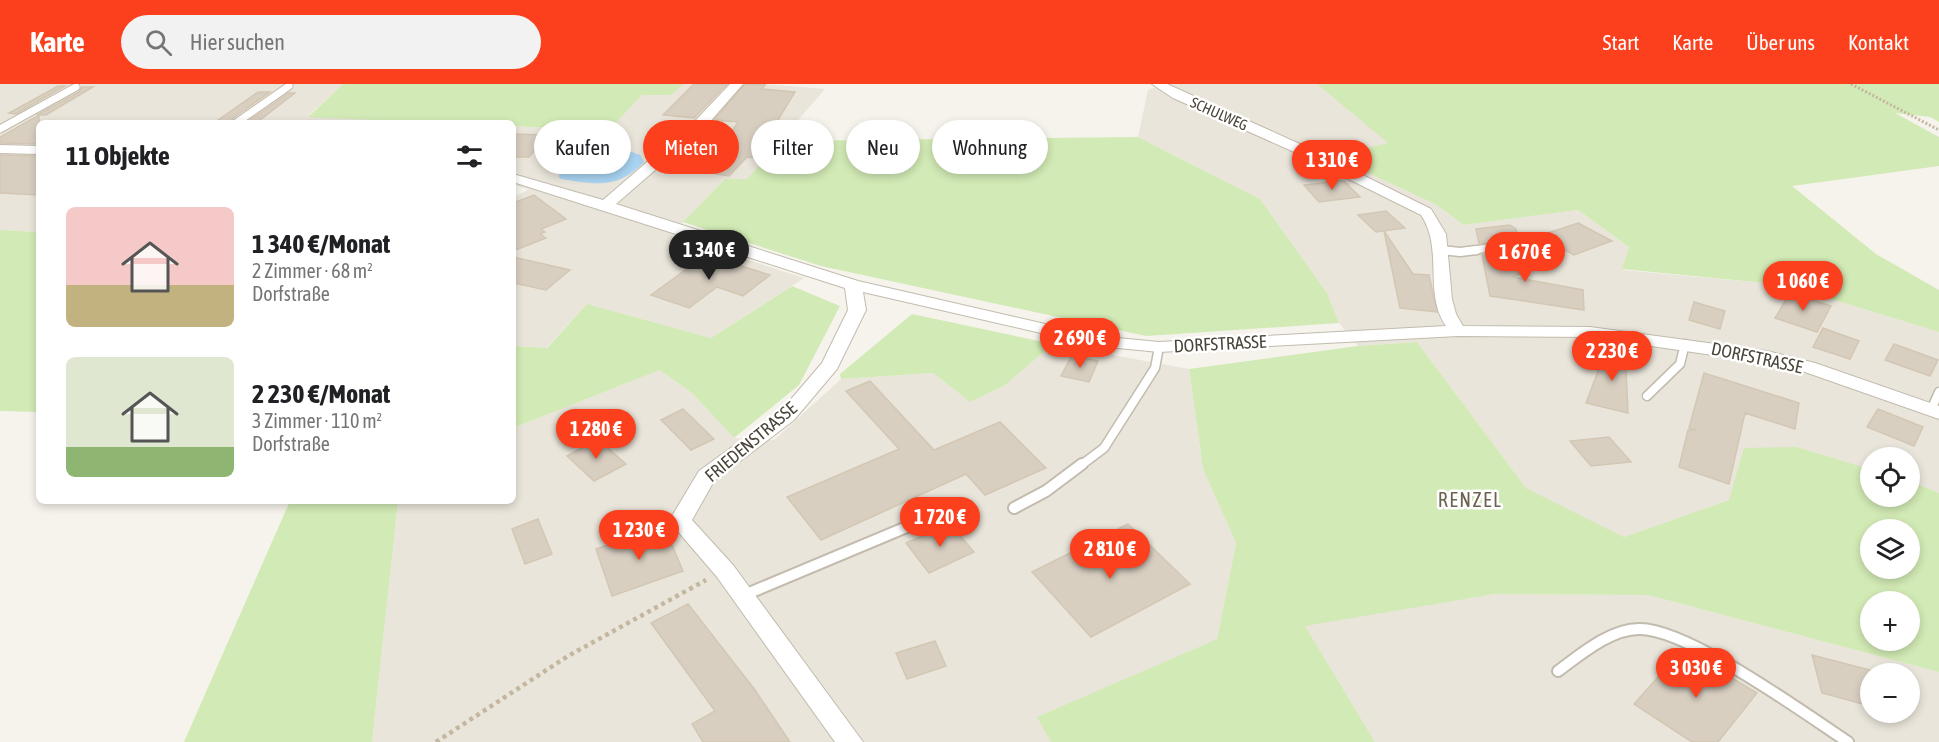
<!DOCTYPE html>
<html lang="de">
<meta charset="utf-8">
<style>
body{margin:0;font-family:"Asap Condensed",sans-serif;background:#f2f2f2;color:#202124;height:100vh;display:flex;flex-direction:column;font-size:22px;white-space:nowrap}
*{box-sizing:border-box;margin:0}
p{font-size:20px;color:#757577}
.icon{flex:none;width:33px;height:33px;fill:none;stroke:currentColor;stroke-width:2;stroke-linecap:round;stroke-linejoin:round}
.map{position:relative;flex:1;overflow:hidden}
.panel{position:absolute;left:36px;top:36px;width:480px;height:384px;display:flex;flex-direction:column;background:#fff;border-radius:9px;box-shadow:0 3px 9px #0003}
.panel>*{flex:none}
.guide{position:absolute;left:534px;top:36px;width:570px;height:54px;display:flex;gap:12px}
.buttons{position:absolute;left:1860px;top:363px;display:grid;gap:12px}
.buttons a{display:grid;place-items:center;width:60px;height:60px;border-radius:50%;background:#fff;box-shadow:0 3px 9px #0003;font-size:30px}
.price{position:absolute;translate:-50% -51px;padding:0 14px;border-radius:21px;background:#fc3f1d;color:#fff;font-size:20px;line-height:39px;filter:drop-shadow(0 2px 3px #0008)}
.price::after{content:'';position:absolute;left:50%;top:36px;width:18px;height:14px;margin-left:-9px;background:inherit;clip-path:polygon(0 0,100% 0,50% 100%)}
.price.current{background:#222;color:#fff}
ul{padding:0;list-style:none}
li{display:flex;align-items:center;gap:18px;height:150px;padding:0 30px}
li span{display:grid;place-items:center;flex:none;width:168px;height:120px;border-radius:9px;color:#555}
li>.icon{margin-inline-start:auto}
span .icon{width:72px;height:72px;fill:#fffc;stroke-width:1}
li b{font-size:26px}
h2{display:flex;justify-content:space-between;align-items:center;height:72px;padding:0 30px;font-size:26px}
.pill{padding:0 21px;border-radius:27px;background:#fff;box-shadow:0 3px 9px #0003;font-size:21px;line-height:54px}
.pill.current{background:#fc3f1d;color:#fff}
header{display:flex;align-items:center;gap:36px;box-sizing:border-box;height:84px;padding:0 30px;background:#fc3f1d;color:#fff}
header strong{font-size:28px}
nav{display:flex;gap:33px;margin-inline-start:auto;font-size:21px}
.search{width:420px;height:54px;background:#f2f2f2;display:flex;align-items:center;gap:15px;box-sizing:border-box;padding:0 21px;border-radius:33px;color:#757577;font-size:22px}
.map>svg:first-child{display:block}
.residential{fill:#eae5da;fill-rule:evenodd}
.green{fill:#d2eab5;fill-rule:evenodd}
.water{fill:#a9d4f2}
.building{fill:#d8cfc1;stroke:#d3c7b4;stroke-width:1.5}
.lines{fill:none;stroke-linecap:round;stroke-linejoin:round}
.lane-far2-casing{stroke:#c2bbae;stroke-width:9}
.lane-far1-casing{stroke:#c2bbae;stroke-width:11}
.lane-casing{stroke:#c2bbae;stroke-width:14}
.street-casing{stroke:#c2bbae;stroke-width:2}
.path-far1{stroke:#c4b79f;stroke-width:3;stroke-dasharray:2 2;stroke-linecap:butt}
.path{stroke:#c4b79f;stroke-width:4.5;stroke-dasharray:4 4;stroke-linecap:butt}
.lane-far2{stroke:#fff;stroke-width:7}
.lane-far1{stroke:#fff;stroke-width:8}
.lane{stroke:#fff;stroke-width:10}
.street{fill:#fff;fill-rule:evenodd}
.labels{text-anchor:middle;stroke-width:5;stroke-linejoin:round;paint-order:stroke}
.far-street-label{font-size:15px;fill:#4b4439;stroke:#fff}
.street-label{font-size:18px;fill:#4b4439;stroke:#fff}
.neighbourhood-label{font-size:20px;letter-spacing:1.5px;fill:#6e6250;stroke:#fff}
</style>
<header>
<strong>Karte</strong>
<div class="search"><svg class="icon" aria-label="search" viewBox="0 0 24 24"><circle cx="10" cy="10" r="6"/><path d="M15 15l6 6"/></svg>Hier suchen</div>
<nav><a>Start</a><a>Karte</a><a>Über uns</a><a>Kontakt</a></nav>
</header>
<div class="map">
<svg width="1939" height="658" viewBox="0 0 1939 658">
<rect width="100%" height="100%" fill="#f6f3ec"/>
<path class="residential" d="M0 0H343L308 32 446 39H39V148L0 146Z
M684 0H764L825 5 747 95H725L671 151 804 194 711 254 587 220 546 264 513 262V114L529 105 513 101V42L608 47 642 10 671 11Z
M1164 0H1317L1389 59 1333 72 1435 120 1464 141 1578 126 1629 163 1623 186 1785 201 1939 248V409L1910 397V374H1870V385L1797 363 1729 416 1624 453 1526 404 1417 258 1358 262 1339 239 1327 209 1260 115 1138 53 1148 6Z
M1053 260 1189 285 1203 385 1236 459 1217 555 1038 633 1051 658H372L398 417H513V344L660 286 693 310 734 354 774 356 841 295 933 289 970 318 1004 302Z
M1495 510 1648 511 1939 588V658H1375L1304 541ZM1870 590H1910V628H1870Z"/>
<path class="green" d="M343 0H684L671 11H642L608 47 513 42V39H446L308 33Z
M1317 0H1939V38L1930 33 1895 29 1939 53V82L1792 102 1876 170 1939 206V248L1785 201 1622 185 1629 163 1578 126 1464 141 1435 120 1332 72 1388 59Z
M1138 53 1260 115 1327 209 1339 239 1146 252 821 182 683 138 725 95H747L780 57Z
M0 146 39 148V328L0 327Z
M792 202 840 222 799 301 734 354 693 310 660 286 513 344V262L547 264 587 220 711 254Z
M912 230 1053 260 1004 302 970 318 933 289 841 295 840 290Z
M1417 258 1526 404 1624 453 1729 416 1744 364 1797 363 1870 385V412H1910V397L1939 409V588L1648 511 1495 510 1305 542 1375 658H1051L1037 633 1217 555 1236 459 1203 385 1189 285 1358 262ZM1870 446H1910V484H1870ZM1870 518H1910V556H1870Z
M290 417H398L372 658H184Z"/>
<path class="water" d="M632 68 640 71 644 78C617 106 595 100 561 95L558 92 577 74 585 72Z"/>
<path class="building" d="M694 0H727L694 34 663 31Z
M745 0 765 1 762 5 795 8 755 74 747 73 729 92 705 88 738 38 714 36Z
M58 2H65L16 30 9 29Z
M82 3H93L46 31H37L79 8Z
M258 8H270L233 34 230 39H214Z
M289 9H295L256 39H246Z
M39 31V60L0 59V53Z
M513 50 548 51 529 73H513Z
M685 68 712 72 696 89 668 85Z
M0 71 39 72V111L0 109Z
M1340 97H1344L1360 113 1319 118 1304 101Z
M534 111 566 135 541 145 545 148 540 150 546 154 513 167V119Z
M1386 127 1405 144 1376 148 1358 131Z
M1578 139 1612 157 1574 171 1539 152Z
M1510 141 1516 145 1518 155 1479 160 1476 145Z
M1384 147 1413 190 1429 191 1437 228 1400 224Z
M1521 164 1527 187 1513 193 1583 206 1584 226 1490 212 1482 171Z
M706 171 770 191 743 212 717 203 689 224 651 211Z
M513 173 570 186 546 206 513 199Z
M1790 209 1831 222 1817 248 1775 234Z
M1694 218 1725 227 1720 245 1689 236Z
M1823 244 1859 257 1850 275 1813 263Z
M1894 260 1938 276 1930 292 1885 276Z
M1607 263 1622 264 1634 285H1626L1628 329 1586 319Z
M1072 271 1098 277 1089 298 1061 292Z
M1704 289 1799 319 1795 345 1745 329 1729 400 1679 383 1688 346H1696L1689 344Z
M870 297 934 366 1000 338 1046 384 985 411 966 390 821 456 787 413 899 365 846 307Z
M683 325 714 355 691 366 661 336Z
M1878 325 1923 343 1914 362 1867 343Z
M1609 353 1631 378 1591 382 1570 357Z
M598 355 626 380 594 397 567 372Z
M538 435 552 470 525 480 512 445Z
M950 440 974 468 929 489 906 459Z
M1128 440 1190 500 1091 553 1032 488Z
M664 442 683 487 612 512 596 465Z
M688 520 755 606 790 658H703L692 640 715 627 651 539Z
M935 557 946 582 907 595 896 569Z
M1683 565 1757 609 1718 658H1692L1634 620Z
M1812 571 1870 586V622L1822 609Z"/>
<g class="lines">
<g class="lane-far2-casing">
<path id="lane-far2" d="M236 39 289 2
M0 45 76 3
M1441 166 1451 167
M1467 167 1517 160"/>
</g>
<g class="lane-far1-casing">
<path id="lane-far1" d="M1441 166 1460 168 1477 166
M1647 312 1680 280 1685 260
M1931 326 1939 308
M1080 382 1104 364 1155 284 1159 263"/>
</g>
<g class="lane-casing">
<path id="lane" d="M1014 424 1046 407 1082 380
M742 512 945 427
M1558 587C1580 571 1610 545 1639 545 1687 544 1804 629 1848 658"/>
</g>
<g class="street-casing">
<path id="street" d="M730 0H743L707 41 616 120 858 197 1097 252 1159 258 1446 242C1423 209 1444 165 1421 131L1292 67 1173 14 1152 0H1167L1302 61 1431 125 1446 150 1452 215 1456 230 1463 242 1590 243 1767 267 1815 279 1939 322V335L1802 287 1767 279 1590 253 1458 252 1159 268 1097 262 863 208 866 226 837 285 794 336 714 397 692 436 733 481 863 658H835L717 493 669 437 699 387 780 328 822 279 848 226 845 204 513 98V90L603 116 697 35Z
M0 61 39 62V70L0 69Z"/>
</g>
<path class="path-far1" d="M1851 0 1939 46"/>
<path class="path" d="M436 658 568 572 706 496"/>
<use href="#lane-far2" class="lane-far2"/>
<use href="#lane-far1" class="lane-far1"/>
<use href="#lane" class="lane"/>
<use href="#street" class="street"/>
</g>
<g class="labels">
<g class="far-street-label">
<text transform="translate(1219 30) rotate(24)" y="5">SCHULWEG</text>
</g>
<g class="street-label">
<text transform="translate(1220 260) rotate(-3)" y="6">DORFSTRASSE</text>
<text transform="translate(1757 274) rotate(12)" y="6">DORFSTRASSE</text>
<text transform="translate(751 358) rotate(-40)" y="6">FRIEDENSTRASSE</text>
</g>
<g class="neighbourhood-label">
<text x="1470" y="423">RENZEL</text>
</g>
</g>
</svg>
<div class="buttons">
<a><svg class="icon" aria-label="locate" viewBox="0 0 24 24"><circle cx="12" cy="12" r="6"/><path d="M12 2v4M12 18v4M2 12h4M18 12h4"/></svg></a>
<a><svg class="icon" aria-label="layers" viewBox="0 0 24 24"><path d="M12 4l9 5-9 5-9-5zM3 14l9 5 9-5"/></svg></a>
<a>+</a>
<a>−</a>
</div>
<b class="price" style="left:1332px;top:107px">1 310 €</b>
<b class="price current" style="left:709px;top:197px">1 340 €</b>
<b class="price" style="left:1525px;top:199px">1 670 €</b>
<b class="price" style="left:1803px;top:228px">1 060 €</b>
<b class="price" style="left:1080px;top:285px">2 690 €</b>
<b class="price" style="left:1612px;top:298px">2 230 €</b>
<b class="price" style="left:596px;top:376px">1 280 €</b>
<b class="price" style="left:940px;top:464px">1 720 €</b>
<b class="price" style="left:639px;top:477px">1 230 €</b>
<b class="price" style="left:1110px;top:496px">2 810 €</b>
<b class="price" style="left:1696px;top:615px">3 030 €</b>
<div class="guide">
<a class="pill">Kaufen</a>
<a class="pill current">Mieten</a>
<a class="pill">Filter</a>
<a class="pill">Neu</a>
<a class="pill">Wohnung</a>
</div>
<section class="panel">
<h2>11 Objekte<svg class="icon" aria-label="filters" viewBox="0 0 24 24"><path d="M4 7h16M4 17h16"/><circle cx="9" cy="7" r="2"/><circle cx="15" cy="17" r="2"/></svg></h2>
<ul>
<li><span style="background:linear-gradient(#f6c9c9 65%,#c2b280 0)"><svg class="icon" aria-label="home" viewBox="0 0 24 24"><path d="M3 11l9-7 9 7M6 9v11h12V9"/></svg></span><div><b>1 340 €/Monat</b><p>2 Zimmer · 68 m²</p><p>Dorfstraße</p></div></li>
<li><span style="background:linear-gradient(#dfe7d0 75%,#8fb573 0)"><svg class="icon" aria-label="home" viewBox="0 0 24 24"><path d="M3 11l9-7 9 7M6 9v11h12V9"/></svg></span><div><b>2 230 €/Monat</b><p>3 Zimmer · 110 m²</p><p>Dorfstraße</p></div></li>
</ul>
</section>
</div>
